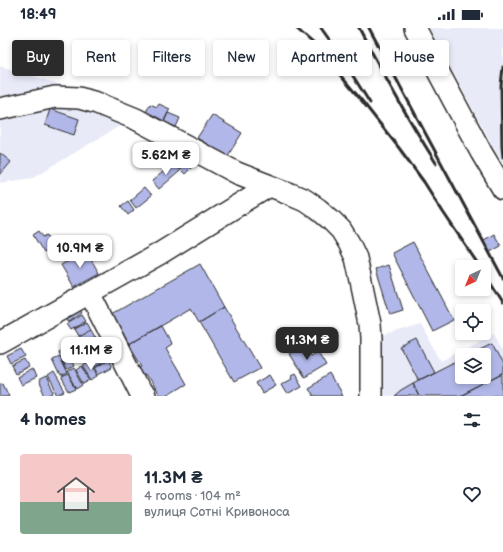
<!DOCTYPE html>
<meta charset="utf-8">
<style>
body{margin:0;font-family:"Balsamiq Sans",sans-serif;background:#f6f6f7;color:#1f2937;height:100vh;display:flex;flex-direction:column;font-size:15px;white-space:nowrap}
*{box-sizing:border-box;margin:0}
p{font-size:13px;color:#747a83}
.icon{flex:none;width:22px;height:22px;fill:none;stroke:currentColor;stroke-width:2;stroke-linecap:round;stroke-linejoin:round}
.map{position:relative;height:368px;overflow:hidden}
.drawer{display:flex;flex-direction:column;background:#fff;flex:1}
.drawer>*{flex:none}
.guide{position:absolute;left:12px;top:12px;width:479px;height:36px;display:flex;gap:8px}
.needle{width:26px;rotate:223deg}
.buttons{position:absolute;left:455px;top:232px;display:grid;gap:8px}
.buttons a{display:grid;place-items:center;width:36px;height:36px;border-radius:4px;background:#fff;box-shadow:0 2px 6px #0003;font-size:20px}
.price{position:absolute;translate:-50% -34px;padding:0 9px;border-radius:8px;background:#fff;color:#222;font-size:13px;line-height:26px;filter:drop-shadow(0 1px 2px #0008)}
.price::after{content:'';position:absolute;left:50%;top:24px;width:12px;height:9px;margin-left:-6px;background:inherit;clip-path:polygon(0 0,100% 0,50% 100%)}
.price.current{background:#2b2b2b;color:#fff}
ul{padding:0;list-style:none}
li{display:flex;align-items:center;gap:12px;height:100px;padding:0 20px}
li+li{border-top:1px solid #e0e1e3}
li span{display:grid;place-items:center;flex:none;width:112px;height:80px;border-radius:4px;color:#555}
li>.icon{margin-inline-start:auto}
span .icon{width:48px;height:48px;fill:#fffc;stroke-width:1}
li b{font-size:17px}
h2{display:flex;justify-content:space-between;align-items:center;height:48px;padding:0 20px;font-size:17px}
.tag{padding:0 14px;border-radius:4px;background:#fff;box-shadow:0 2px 6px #0003;font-size:14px;line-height:36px}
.tag.current{background:#2b2b2b;color:#fff}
.status{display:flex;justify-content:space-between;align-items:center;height:28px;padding:0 20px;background:#fff;direction:ltr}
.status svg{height:11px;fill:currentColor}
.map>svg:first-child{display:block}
.built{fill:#e8eaf8;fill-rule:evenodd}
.building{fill:#b1b8e9;stroke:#2b2b2b}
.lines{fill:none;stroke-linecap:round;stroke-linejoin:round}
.minor-casing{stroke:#2b2b2b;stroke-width:24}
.minor{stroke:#fff;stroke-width:21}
.rail{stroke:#2b2b2b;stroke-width:3}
</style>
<div class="status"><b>18:49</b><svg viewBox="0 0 49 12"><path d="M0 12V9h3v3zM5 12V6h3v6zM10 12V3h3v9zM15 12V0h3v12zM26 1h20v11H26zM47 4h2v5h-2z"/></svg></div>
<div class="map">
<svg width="503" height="368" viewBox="0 0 503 368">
<rect width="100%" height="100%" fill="#fff"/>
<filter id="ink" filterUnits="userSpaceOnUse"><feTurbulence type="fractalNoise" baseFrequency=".025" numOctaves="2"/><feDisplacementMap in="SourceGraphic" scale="8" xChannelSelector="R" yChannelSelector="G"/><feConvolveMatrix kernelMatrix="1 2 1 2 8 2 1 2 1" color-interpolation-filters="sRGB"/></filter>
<g filter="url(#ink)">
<path class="built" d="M429 0H503V137Z
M0 38 130 78 118 99 32 150 0 155Z
M420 296 441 333 494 305 503 322V368H371L372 311ZM462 327H484V349H462Z"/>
<path class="building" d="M150 76 157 79 159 76 170 81 163 94 145 86Z
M50 81 79 91 74 107 45 97Z
M168 85 180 90 176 99 164 94Z
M212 87 242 105 227 129 197 110Z
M0 125 11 134 0 147Z
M184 133 191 140 185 146 178 139Z
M174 135 180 143 159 161 152 153Z
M144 160 151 168 136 180 130 172Z
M128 173 134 182 128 187 121 178Z
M39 203 43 209 47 207 54 219 44 225 33 207Z
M494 206 501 218 490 224 484 212Z
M413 214 454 292 432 303 392 225Z
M86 223 99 245 74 259 61 237Z
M200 236 224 279 199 294 191 280 129 316 112 286Z
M389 237 403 282 390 286 376 241Z
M78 279 82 285 69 294 65 288Z
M224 279 260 340 234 354 199 294Z
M82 287 86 293 71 302 67 296Z
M87 294 91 301 78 308 74 301Z
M161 298 171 316 165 320 186 356 166 368H159L146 347 144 348 139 340 142 338 129 316Z
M91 302 95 309 82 316 78 309Z
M95 309 99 316 86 324 82 317Z
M417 312 434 344 418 352 401 320Z
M492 315 503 337V346L460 368H419L413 355 462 330V349H484V327H467Z
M100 317 104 325 91 332 87 325Z
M305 317 311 328 318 324 326 337 304 350 289 326Z
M66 320 74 338 66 342 58 324Z
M21 321 26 329 11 336 7 328Z
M105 326 108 332 95 339 92 333Z
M59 329 67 346 60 349 52 332Z
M25 332 29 339 16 346 12 338Z
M108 332 112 339 99 346 95 340Z
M90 334 99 347 92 352 83 338Z
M82 338 91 352 84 356 76 342Z
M74 340 83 357 77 361 67 344Z
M32 341 36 350 21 357 17 349Z
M54 345 65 364 58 367 48 349Z
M295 346 302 358 287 366 281 356 292 350 291 348Z
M503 346V368H460Z
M68 347 76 361 69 364 61 350Z
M270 347 276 357 262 365 256 355Z
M330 347 342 368H313L308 360Z
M46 350 54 365 48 368H45L38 354Z
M3 355 9 368H0V356Z
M413 355 419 368H394L401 362Z"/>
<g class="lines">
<g class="minor-casing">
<path id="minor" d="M415 0 481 124 503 161
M0 81 55 69 79 70 97 75 136 91 237 145 291 166 305 172 318 181 330 191 341 202 349 215 356 230 360 248 370 296 371 311V368
M90 265 141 366 144 368
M0 315 159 226 269 158"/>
</g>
<use href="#minor" class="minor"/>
<path class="rail" d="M296 0 313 15 362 73 399 120 424 154 443 184 480 239
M321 0 336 21 370 75
M359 0C383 46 408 91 436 135
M369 0 503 250
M503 39 501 58 502 119 503 129
M484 245 503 275"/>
</g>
</g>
</svg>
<div class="buttons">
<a><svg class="needle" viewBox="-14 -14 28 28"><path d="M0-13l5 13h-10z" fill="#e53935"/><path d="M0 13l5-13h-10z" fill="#747a83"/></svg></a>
<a><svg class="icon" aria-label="locate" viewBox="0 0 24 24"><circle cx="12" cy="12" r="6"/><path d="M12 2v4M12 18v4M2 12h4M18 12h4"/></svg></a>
<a><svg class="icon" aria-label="layers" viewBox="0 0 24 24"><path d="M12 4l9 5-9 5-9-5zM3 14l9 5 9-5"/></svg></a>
</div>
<b class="price" style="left:166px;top:148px">5.62M ₴</b>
<b class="price" style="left:80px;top:241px">10.9M ₴</b>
<b class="price current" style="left:307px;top:333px">11.3M ₴</b>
<b class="price" style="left:91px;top:343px">11.1M ₴</b>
<div class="guide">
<a class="tag current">Buy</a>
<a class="tag">Rent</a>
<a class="tag">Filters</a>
<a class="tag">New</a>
<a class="tag">Apartment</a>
<a class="tag">House</a>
</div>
</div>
<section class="drawer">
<h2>4 homes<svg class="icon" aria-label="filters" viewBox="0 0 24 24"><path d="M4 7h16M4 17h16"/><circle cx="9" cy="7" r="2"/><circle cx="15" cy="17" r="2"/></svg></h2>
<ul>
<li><span style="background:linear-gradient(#f6c9c9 60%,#7fa58c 0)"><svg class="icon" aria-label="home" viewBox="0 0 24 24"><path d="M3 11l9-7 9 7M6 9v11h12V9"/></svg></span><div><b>11.3M ₴</b><p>4 rooms · 104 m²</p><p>вулиця Сотні Кривоноса</p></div><svg class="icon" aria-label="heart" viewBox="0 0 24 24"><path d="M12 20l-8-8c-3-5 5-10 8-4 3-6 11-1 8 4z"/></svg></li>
</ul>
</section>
